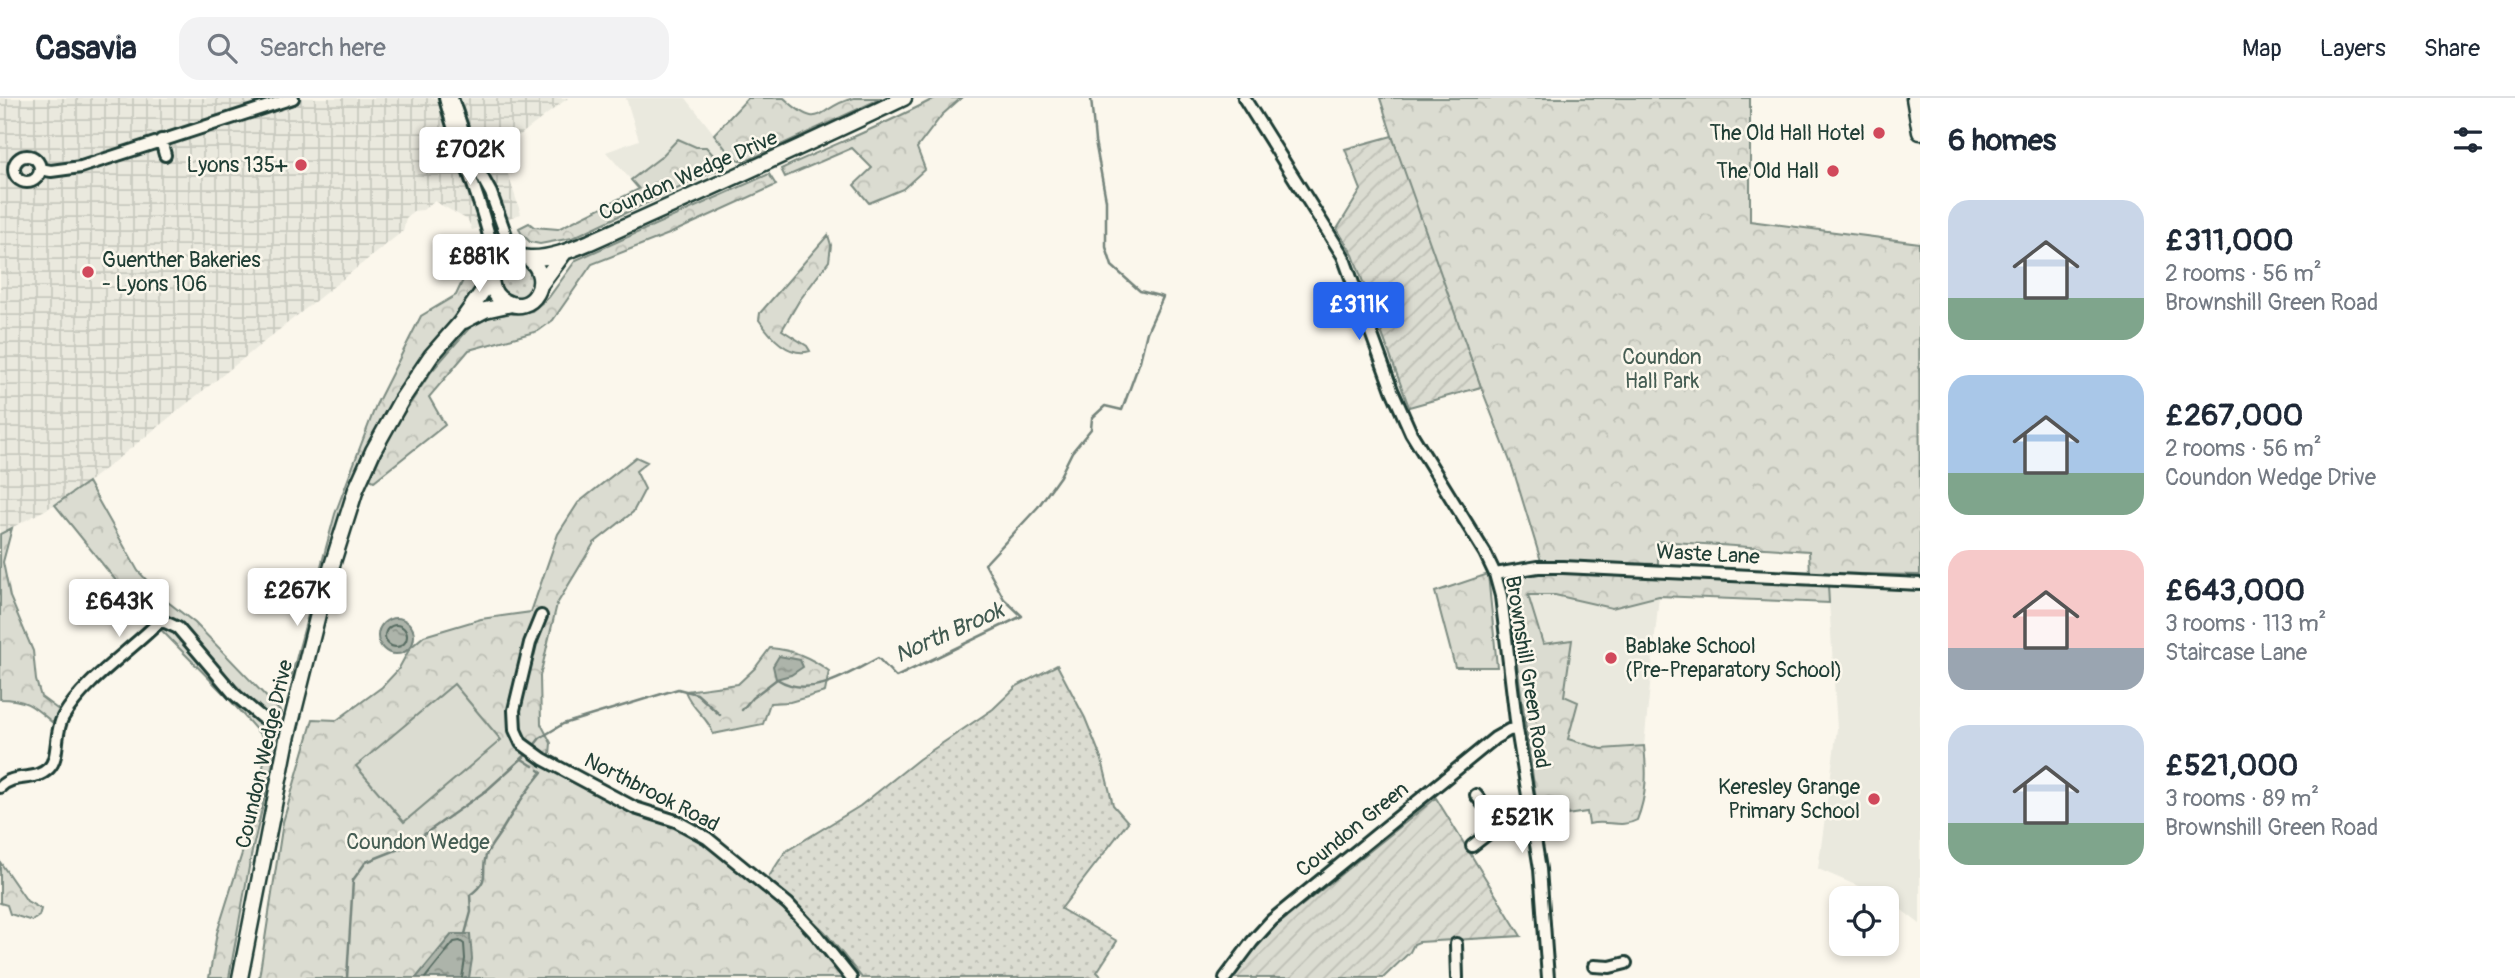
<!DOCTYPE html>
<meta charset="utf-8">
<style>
body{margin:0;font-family:Pangolin,sans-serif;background:#f2f2f3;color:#1f2937;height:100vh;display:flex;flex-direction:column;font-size:26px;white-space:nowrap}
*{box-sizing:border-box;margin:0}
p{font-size:23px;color:#747a83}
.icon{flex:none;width:38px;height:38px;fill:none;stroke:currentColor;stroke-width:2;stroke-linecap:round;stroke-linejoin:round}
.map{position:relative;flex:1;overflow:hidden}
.panel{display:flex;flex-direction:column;background:#fff;width:595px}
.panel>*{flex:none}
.controls{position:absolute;left:1829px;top:788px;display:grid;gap:14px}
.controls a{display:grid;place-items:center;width:70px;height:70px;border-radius:14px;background:#fff;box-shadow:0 4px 10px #0003;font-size:35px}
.price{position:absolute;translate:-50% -60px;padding:0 16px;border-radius:7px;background:#fff;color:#222;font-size:23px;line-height:46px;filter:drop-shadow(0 2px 4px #0008)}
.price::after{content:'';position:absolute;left:50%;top:42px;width:21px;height:16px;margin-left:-10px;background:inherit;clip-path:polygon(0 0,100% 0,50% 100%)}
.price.on{background:#2563eb;color:#fff}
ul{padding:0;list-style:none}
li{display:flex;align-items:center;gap:21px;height:175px;padding:0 28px}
li span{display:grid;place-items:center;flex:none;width:196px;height:140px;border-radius:21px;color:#555}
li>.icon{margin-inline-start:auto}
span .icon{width:84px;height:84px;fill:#fffc;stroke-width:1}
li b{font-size:30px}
h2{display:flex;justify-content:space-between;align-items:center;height:84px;padding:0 28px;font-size:30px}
header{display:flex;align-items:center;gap:42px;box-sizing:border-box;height:98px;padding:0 35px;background:#fff;border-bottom:2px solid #e0e1e3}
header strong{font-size:33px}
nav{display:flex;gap:38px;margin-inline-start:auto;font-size:24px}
.search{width:490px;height:63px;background:#f2f2f3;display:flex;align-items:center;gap:18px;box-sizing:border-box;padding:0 24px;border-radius:21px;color:#747a83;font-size:26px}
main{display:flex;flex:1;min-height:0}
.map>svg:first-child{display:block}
.built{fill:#eae9de}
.industrial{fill:url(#industrial-grid)}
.grass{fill:url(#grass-dots);stroke:#7d8c82;stroke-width:2}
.forest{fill:url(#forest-crowns);stroke:#7d8c82;stroke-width:2}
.garden{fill:url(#garden-furrows);stroke:#7d8c82;stroke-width:2}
.pitch{fill:#dbdcd1;stroke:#7d8c82;stroke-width:2}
.water{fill:url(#water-ripples);stroke:#74847b;stroke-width:2}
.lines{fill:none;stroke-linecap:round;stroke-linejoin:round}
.shore{stroke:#586d63;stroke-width:2}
.stream{stroke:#74847b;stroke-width:2.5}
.minor-casing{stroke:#1f3d34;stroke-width:16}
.major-casing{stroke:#1f3d34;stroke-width:19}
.minor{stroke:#fbf7ec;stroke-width:10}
.major{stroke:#fbf7ec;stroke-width:14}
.poi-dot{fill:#d1495b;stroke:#fbf7ec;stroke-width:2.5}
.labels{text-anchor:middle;stroke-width:5;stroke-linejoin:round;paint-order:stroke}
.poi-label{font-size:21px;fill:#1f3d34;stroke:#fbf7ec;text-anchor:end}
.street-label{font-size:21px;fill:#1f3d34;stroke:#fbf7ec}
.park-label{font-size:21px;fill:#455d53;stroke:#fbf7ec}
.water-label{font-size:23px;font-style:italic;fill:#425b52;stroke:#fbf7ec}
</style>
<header>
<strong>Casavia</strong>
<div class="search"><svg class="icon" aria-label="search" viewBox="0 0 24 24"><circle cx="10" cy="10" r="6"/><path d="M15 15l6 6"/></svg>Search here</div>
<nav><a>Map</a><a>Layers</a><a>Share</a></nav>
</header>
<main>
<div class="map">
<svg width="1920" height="880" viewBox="0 0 1920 880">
<defs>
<pattern id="industrial-grid" width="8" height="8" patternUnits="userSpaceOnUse" patternTransform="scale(1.75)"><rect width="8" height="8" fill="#eae9de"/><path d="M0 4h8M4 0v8" fill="none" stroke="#c8c9bf"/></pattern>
<pattern id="grass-dots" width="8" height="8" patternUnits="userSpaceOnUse" patternTransform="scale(1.75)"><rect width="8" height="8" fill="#dbdcd1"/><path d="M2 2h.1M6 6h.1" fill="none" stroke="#bcbeb4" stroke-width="1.8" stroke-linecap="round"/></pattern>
<pattern id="forest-crowns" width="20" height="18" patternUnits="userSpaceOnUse" patternTransform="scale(1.75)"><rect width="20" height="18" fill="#dbdcd1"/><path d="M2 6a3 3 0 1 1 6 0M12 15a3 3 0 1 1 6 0" fill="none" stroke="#bcbeb4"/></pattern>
<pattern id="garden-furrows" width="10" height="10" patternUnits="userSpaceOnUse" patternTransform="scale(1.75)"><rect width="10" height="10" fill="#dbdcd1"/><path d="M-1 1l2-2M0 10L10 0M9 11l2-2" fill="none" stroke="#bcbeb4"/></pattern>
<pattern id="water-ripples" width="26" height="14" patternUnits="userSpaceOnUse" patternTransform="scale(1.75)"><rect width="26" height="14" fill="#adb4aa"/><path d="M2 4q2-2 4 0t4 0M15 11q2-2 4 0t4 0" fill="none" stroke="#8c948b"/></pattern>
</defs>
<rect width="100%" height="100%" fill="#fbf7ec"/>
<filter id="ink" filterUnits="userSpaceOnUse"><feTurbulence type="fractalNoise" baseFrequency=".0143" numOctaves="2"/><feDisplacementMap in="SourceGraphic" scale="14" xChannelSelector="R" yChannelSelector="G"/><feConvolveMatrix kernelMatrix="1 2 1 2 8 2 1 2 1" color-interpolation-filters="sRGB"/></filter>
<g filter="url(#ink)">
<path class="built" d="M626 0H686L732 59 724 69 706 49H696L678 41 661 59 631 82 606 54 639 42Z
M1828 487 1920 491V826L1886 800 1818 771 1837 631Z
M1527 497H1555L1612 510 1659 498 1644 648 1602 651 1568 641 1578 605 1564 598 1572 543 1543 546Z"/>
<path class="industrial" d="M0 0H568L511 44 504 64 521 116 472 132 468 122 434 103 423 112 413 113 406 120 403 133 71 398 0 436Z"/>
<path class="grass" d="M500 182a17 17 0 1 1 34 0a17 17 0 1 1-34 0Z
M1057 567 1085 620 1102 662 1113 707 1128 724 1061 811 1117 843 1097 874 1103 880H862L825 834 768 780 785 754 860 708 919 661 993 611 1017 588Z"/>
<path class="forest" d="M748 0H784C823 36 816 9 854 0 862 0 873 0 882 0L744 64 732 59 714 36Z
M935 0H961L942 17 917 50 925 71 903 91 869 105 854 87 872 70 852 50 785 79 781 71C832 47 886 27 935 0Z
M1380 0H1750V123L1919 145 1920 477 1810 475 1809 453 1658 443V466L1541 463 1513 371 1481 289 1406 82Z
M678 41 696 49H706L724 69 572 140 540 146 530 144 521 135 519 130 529 125 534 129 558 131 639 91 631 82 661 59Z
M769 76 776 87 669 136 592 166 553 222 538 233 469 252 429 299 445 327 374 383 370 381 389 338 431 274 471 228 492 218 532 213 549 199 576 162Z
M828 137 831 147 829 163 799 203 782 232 807 248 810 253C788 260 770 238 759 222L760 215Z
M480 149 483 170 480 183 424 259 368 351 338 423 298 578 291 580 335 416 376 307 421 218 456 197 478 150Z
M636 359 647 364 636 373 645 391 633 414 594 445 557 506 540 578 541 626 551 645 549 669 675 727 705 744 785 810 812 838 845 880H259L283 724 313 621 337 622 382 589 398 572 410 550 424 538 481 521 531 514 558 436 578 405Z
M88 384 138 473 164 501 195 525 281 614 277 647 251 758 229 880H209L217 835 260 698 266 643 230 602 129 499 55 407Z
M12 430 3 464 10 499 33 553 36 582 41 599 60 613 53 625C33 608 27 601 0 601V436Z
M1543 472 1828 487 1829 505 1659 498 1612 510 1555 497H1528L1543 546 1572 542 1564 598 1578 604 1568 641 1602 651 1644 648C1647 674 1647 697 1637 722 1621 731 1606 721 1589 726L1587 714 1547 720 1538 715 1506 490 1512 480Z
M1488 476 1497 569H1455L1435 494Z
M770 550C793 552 810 559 829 573L825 594 790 604 770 605 763 626 713 636C709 620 692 612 685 593L738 586 755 570Z
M0 764 27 803 41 811 39 818 32 823 10 816 7 807 0 805Z"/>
<path class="garden" d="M1392 38 1481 289 1409 309 1353 157 1337 131 1361 92 1345 51Z
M1436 700 1521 838 1419 844 1414 846 1410 854 1383 880H1231L1251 852 1270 833Z"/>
<path class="pitch" d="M454 586 501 642 404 724 356 668Z"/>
<path class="water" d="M378 538a18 18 0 1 1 36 0a18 18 0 1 1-36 0Z
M779 558 800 562 803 569 791 577 776 581 773 568Z
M452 836H470L472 861 469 880H416Z"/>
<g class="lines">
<path class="shore" d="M385 538a11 11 0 1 1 22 0a11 11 0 1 1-22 0Z
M425 880 454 844 460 843 464 846 465 861 462 880"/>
<path class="stream" d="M742 612 752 600 777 581C810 602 848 576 878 560L896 579 1022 518 1004 501 985 466 1038 409 1060 378 1072 354 1091 331 1092 320 1105 308 1122 312 1140 263 1147 234 1163 199 1140 193 1112 168 1106 149V102L1095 43 1091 0
M532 650 540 640 563 626 678 591 697 596 720 617
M522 661 533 668
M465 836 471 814 470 797C493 780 479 774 487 755 491 747 497 740 502 732 515 710 525 694 542 674L539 672
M347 880 353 782 366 764 409 747 487 692 528 655"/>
<g class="minor-casing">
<path id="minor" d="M445 0C459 57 486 109 495 167
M452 0 473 62 491 95 508 143 520 157
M1244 0 1343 158 1392 292 1411 335 1485 455 1495 476 1501 498 1517 631 1540 771 1548 880
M161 42 165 57
M14 71a13 13 0 1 1 26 0a13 13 0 1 1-26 0Z
M40 71 51 73 81 69 293 0
M1495 476 1538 469H1563L1920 486
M541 518 530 545 514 612 515 632 521 645 543 661 635 710 676 723 707 740 788 806 815 835 851 880
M0 689C15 674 34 685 49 670 60 659 54 634 63 619 84 583 129 554 159 524H165L178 530 234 596 261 619
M1476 697 1494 720 1497 732
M1472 748 1490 734 1533 726
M1456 846 1457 880
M1594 868 1610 869 1626 865
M1225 880 1252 844 1272 822 1495 640 1509 632 1517 631"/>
</g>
<g class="major-casing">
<path id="major" d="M1914 0 1920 34
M528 160C555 180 533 220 504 203 490 196 486 174 499 162 508 153 518 159 529 160 550 161 571 152 590 144 695 97 800 50 904 0
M541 186 564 155
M464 223 485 212 512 206
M240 880 287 641 323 496 356 391 373 353 402 301 431 258 460 225 492 180"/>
</g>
<use href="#minor" class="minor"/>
<use href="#major" class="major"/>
</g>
</g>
<g class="poi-dot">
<circle cx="1879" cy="35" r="7"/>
<circle cx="301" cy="67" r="7"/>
<circle cx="1833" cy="73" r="7"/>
<circle cx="88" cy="174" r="7"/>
<circle cx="1611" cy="560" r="7"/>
<circle cx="1874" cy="701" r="7"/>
</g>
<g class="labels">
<g class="poi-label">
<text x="1865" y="42">The Old Hall Hotel</text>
<text x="287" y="74">Lyons 135+</text>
<text x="1819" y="80">The Old Hall</text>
<text x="102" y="169" text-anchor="start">Guenther Bakeries<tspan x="102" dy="24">- Lyons 106</tspan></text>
<text x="1625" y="555" text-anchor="start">Bablake School<tspan x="1625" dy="24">(Pre-Preparatory School)</tspan></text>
<text x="1860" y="696">Keresley Grange<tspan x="1860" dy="24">Primary School</tspan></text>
</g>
<g class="street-label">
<text transform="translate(688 77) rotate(-24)" y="7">Coundon Wedge Drive</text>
<text transform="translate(1708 456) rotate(3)" y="7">Waste Lane</text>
<text transform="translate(1528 574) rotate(81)" y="7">Brownshill Green Road</text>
<text transform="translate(264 656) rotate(-77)" y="7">Coundon Wedge Drive</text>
<text transform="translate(652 694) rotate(27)" y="7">Northbrook Road</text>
<text transform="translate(1352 731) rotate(-39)" y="7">Coundon Green</text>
</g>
<g class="park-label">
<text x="1662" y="266">Coundon<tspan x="1662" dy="24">Hall Park</tspan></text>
<text x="418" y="751">Coundon Wedge</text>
</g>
<g class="water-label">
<text transform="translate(949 534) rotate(-24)" y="8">North Brook</text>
</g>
</g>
</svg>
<div class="controls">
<a><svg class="icon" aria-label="locate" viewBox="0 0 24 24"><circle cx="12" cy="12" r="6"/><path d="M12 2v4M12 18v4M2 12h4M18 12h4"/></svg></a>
</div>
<b class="price" style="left:470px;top:89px">£702K</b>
<b class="price" style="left:479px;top:196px">£881K</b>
<b class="price on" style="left:1359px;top:244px">£311K</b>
<b class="price" style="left:297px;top:530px">£267K</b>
<b class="price" style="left:119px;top:541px">£643K</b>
<b class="price" style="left:1522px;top:757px">£521K</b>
</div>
<section class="panel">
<h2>6 homes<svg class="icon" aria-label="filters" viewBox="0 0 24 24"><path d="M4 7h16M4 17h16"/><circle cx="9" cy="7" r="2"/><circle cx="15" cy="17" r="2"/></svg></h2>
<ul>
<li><span style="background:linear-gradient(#c9d6e8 70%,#7fa58c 0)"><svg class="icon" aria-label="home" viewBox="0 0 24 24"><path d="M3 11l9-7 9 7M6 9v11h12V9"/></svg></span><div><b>£311,000</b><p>2 rooms · 56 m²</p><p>Brownshill Green Road</p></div></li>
<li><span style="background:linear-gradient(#a9c7e8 70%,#7fa58c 0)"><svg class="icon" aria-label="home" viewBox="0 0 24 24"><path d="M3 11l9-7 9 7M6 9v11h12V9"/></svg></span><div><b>£267,000</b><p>2 rooms · 56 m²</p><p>Coundon Wedge Drive</p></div></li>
<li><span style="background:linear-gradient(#f6c9c9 70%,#9aa5b1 0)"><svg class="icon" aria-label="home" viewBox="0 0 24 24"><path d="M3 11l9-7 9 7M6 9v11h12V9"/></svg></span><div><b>£643,000</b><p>3 rooms · 113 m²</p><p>Staircase Lane</p></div></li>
<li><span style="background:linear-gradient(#c9d6e8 70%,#7fa58c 0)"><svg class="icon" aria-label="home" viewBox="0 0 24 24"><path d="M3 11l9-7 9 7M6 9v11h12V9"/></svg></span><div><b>£521,000</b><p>3 rooms · 89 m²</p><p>Brownshill Green Road</p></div></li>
</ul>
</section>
</main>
